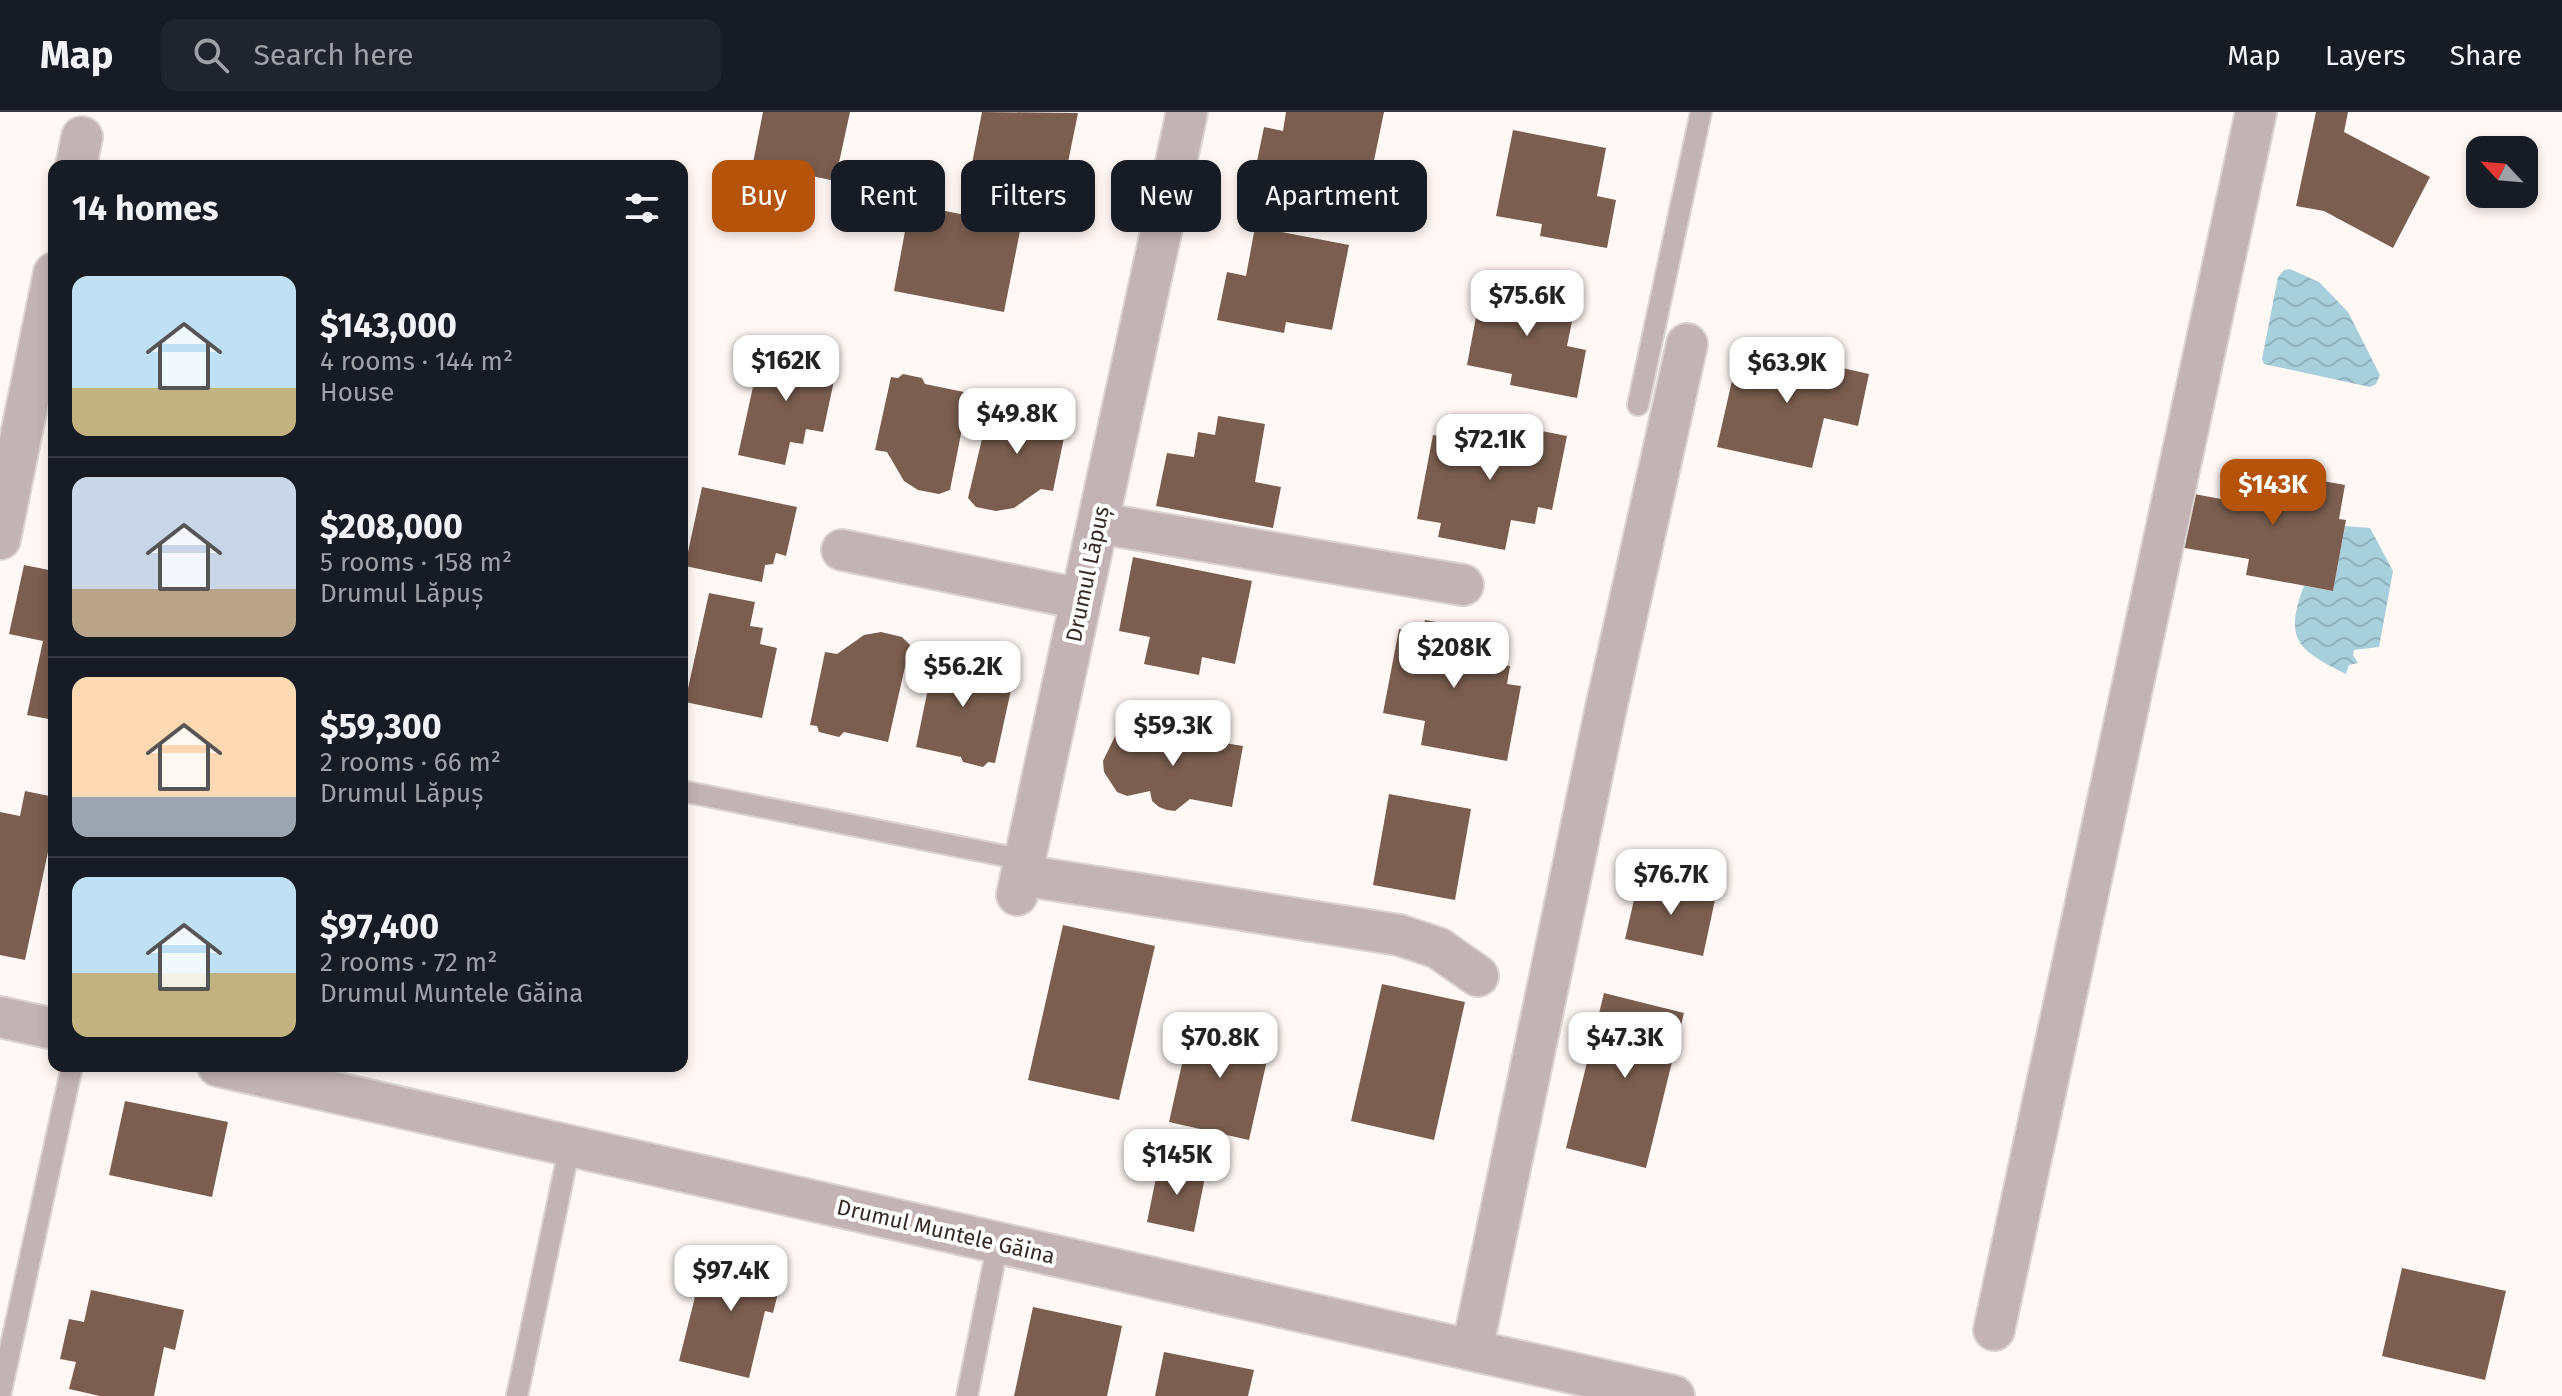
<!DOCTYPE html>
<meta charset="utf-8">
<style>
body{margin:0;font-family:"Fira Sans",sans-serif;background:#20242c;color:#f1f3f6;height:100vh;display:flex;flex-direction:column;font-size:30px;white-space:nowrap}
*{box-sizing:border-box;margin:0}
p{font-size:26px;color:#9ea1a6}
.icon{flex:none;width:44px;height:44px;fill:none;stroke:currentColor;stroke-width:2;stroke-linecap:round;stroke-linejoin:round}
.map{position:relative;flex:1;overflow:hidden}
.details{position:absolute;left:48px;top:48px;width:640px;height:912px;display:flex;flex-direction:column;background:#171b24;border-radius:16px;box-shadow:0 4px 12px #0003}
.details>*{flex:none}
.banner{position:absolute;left:712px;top:48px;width:760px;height:72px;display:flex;gap:16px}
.needle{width:52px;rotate:296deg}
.buttons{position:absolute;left:2466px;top:24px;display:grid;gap:16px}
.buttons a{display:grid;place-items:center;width:72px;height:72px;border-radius:16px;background:#171b24;box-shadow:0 4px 12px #0003;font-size:40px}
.price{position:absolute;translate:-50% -68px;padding:0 18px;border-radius:16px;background:#fff;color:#222;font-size:26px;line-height:52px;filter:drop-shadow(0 2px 4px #0008)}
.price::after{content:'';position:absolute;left:50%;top:48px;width:24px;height:18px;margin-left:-12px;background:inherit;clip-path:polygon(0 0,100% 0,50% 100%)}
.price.on{background:#b45309;color:#fff}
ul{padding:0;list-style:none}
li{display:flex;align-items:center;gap:24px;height:200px;padding:0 24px}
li+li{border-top:2px solid #363941}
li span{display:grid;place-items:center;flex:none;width:224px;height:160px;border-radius:16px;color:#555}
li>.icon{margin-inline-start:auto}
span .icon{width:96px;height:96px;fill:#fffc;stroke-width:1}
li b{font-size:34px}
h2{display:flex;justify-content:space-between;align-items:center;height:96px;padding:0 24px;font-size:34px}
.chip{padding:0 28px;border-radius:16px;background:#171b24;box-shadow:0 4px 12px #0003;font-size:28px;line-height:72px}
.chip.on{background:#b45309;color:#fff}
header{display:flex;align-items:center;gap:48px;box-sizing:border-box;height:112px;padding:0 40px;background:#171b24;border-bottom:2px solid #363941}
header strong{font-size:38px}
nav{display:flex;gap:44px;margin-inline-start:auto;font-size:28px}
.search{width:560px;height:72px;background:#20242c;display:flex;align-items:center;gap:20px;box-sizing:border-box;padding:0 28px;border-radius:16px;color:#9ea1a6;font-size:30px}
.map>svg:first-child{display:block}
.water{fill:url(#water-waves)}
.building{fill:#7b5e50}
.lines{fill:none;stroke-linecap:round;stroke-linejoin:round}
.service-casing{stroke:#dbd3cf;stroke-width:24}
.minor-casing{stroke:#dbd3cf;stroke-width:44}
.service{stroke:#c3b3b4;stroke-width:20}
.minor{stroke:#c3b3b4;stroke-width:40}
.labels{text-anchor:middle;stroke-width:8;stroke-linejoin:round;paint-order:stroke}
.street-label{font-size:22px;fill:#362a24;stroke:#fff}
</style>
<header>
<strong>Map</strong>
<div class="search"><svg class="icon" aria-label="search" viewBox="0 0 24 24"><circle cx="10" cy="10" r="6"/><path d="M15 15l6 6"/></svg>Search here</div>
<nav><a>Map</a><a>Layers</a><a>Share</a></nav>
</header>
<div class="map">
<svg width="2562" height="1284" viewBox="0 0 2562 1284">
<defs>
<pattern id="water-waves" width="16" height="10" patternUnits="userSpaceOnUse" patternTransform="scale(2)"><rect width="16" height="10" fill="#a7cfdc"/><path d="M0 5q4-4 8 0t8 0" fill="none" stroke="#90b2bd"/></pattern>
</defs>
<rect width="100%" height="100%" fill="#fff8f5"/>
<path class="water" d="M2290 157 2319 170 2348 200 2380 263 2376 272 2370 275 2264 252 2262 247 2278 165 2284 158Z
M2345 414 2370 416 2393 459 2379 535 2354 538 2353 543 2358 551 2349 553 2346 562C2299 539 2283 528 2304 474L2333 479Z"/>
<path class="building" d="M763 0H850L835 69 753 51Z
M982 0 1078 1 1062 80 970 62Z
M1286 0H1384L1369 73 1324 65 1321 76 1254 64 1264 15 1283 19Z
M2316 0H2348L2344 20 2430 65 2393 136 2324 99 2296 94Z
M1513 18 1606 36 1597 84 1616 88 1607 136 1540 124 1542 112 1496 104Z
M910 92 1021 114 1004 200 894 179Z
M1255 115 1349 133 1332 218 1286 210 1284 221 1217 208 1227 160 1246 164Z
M1483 168 1577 185 1567 234 1586 238 1577 286 1510 273 1512 262 1467 253Z
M1740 233 1869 262 1858 314 1824 306 1812 356 1717 335Z
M762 234 838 250 823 320 806 317 803 332 790 330 785 353 738 343Z
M903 262 922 266 925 272 969 281 950 378 939 382 918 378 904 369 887 340 875 338 891 265 898 266Z
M991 289 1034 299 1039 295 1058 299 1061 305 1068 306 1053 379 1041 377 1014 396 996 399 976 395 968 386Z
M1218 304 1265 312 1255 370 1281 375 1273 416 1156 394 1167 341 1194 345 1198 320 1215 323Z
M1480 307 1567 324 1552 398 1538 395 1535 412 1511 408 1505 438 1438 425 1441 411 1417 407 1433 323 1475 331Z
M2243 355 2345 373 2339 407 2346 408 2333 479 2246 463 2249 447 2179 435 2189 381 2237 390Z
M702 375 797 395 786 444 776 441 773 452 765 453 762 470 685 454Z
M1133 445 1252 469 1235 552 1202 545 1199 563 1144 552 1150 525 1119 519Z
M24 453 54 459V608L27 603 43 529 9 522Z
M709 481 755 490 750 514 763 516 760 532 777 536 762 606 685 590Z
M1425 508 1492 520 1487 550 1510 554 1507 572 1521 574 1507 649 1421 633 1425 609 1383 601 1399 517 1422 521Z
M881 520 902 525 910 533 888 630 844 620 839 625 819 620 817 614 810 613 825 540 837 542 864 523Z
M947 534 967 538 982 547 998 576 1011 578 995 651 988 650 983 655 963 650 961 645 916 635 936 538Z
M1120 614 1243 634 1232 695 1190 687 1175 699 1167 698 1159 695 1152 689 1150 679 1127 684 1117 680 1104 660 1103 649Z
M25 679 54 685V741L48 740 25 848 0 843V700L20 704Z
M1389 682 1471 697 1455 788 1373 773Z
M1639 766 1716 783 1703 844 1625 827Z
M1063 813 1155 834 1119 988 1028 968Z
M1382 872 1465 890 1434 1028 1351 1009Z
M1604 881 1684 901 1646 1056 1566 1036Z
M1192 907 1272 926 1249 1028 1169 1010Z
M125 989 228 1010 212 1085 109 1063Z
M1159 1051 1206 1060 1194 1120 1147 1110Z
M739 1141 785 1153 773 1201 765 1199 749 1266 679 1249 705 1145 736 1153Z
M2402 1156 2506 1179 2485 1268 2382 1244Z
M91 1178 184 1198 175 1238 164 1235 154 1284H100L69 1277 76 1250 60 1247 69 1207 84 1210Z
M1033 1195 1122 1214 1107 1284H1014Z
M1164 1240 1254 1258 1248 1284H1155Z"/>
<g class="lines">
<g class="service-casing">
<path id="service" d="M1638 293 1701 0
M682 679 1025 748
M0 1284 72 954
M517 1284 570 1033
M967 1284 998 1131"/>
</g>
<g class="minor-casing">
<path id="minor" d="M76 54 82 25
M1098 411 1463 473
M0 427 54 161
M842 438 1081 487
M1021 763 1399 823 1438 836 1478 864
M1017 783 1187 0
M0 905 54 917
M218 954 1674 1284
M1994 1218 2256 0
M1472 1238 1606 596 1687 232"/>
</g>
<use href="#service" class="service"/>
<use href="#minor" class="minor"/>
</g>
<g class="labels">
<g class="street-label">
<text transform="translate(1087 462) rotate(-78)" y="8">Drumul Lăpuș</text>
<text transform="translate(946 1119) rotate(13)" y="8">Drumul Muntele Găina</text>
</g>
</g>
</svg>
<div class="buttons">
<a><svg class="needle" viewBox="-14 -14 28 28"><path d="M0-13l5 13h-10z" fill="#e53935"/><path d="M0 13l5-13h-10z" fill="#9ea1a6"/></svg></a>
</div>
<b class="price" style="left:1527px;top:226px">$75.6K</b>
<b class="price" style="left:786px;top:291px">$162K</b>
<b class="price" style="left:1787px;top:293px">$63.9K</b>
<b class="price" style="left:1017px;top:344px">$49.8K</b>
<b class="price" style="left:1490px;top:370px">$72.1K</b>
<b class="price on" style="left:2273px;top:415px">$143K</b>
<b class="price" style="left:1454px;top:578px">$208K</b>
<b class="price" style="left:963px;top:597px">$56.2K</b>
<b class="price" style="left:1173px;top:656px">$59.3K</b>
<b class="price" style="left:1671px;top:805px">$76.7K</b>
<b class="price" style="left:1220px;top:968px">$70.8K</b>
<b class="price" style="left:1625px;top:968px">$47.3K</b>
<b class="price" style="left:1177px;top:1085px">$145K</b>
<b class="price" style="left:731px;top:1201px">$97.4K</b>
<div class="banner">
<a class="chip on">Buy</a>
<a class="chip">Rent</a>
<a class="chip">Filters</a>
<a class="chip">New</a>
<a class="chip">Apartment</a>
</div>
<section class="details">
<h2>14 homes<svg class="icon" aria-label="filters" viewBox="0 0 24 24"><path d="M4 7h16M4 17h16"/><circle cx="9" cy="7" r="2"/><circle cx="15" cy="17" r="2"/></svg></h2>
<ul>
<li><span style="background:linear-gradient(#bfe0f5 70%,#c2b280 0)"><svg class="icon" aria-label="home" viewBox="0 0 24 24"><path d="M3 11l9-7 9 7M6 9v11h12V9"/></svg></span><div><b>$143,000</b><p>4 rooms · 144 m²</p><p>House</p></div></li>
<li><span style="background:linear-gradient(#c9d6e8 70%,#b9a48a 0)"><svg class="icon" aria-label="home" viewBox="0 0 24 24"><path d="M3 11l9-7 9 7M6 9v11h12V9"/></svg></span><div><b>$208,000</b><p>5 rooms · 158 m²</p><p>Drumul Lăpuș</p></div></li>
<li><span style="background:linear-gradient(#ffd9b3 75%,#9aa5b1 0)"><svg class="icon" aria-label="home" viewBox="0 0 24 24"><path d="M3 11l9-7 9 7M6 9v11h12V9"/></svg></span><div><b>$59,300</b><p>2 rooms · 66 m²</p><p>Drumul Lăpuș</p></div></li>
<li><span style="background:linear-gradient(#bfe0f5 60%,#c2b280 0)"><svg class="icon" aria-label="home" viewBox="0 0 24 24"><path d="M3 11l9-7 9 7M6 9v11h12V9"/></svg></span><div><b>$97,400</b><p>2 rooms · 72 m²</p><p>Drumul Muntele Găina</p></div></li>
</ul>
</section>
</div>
